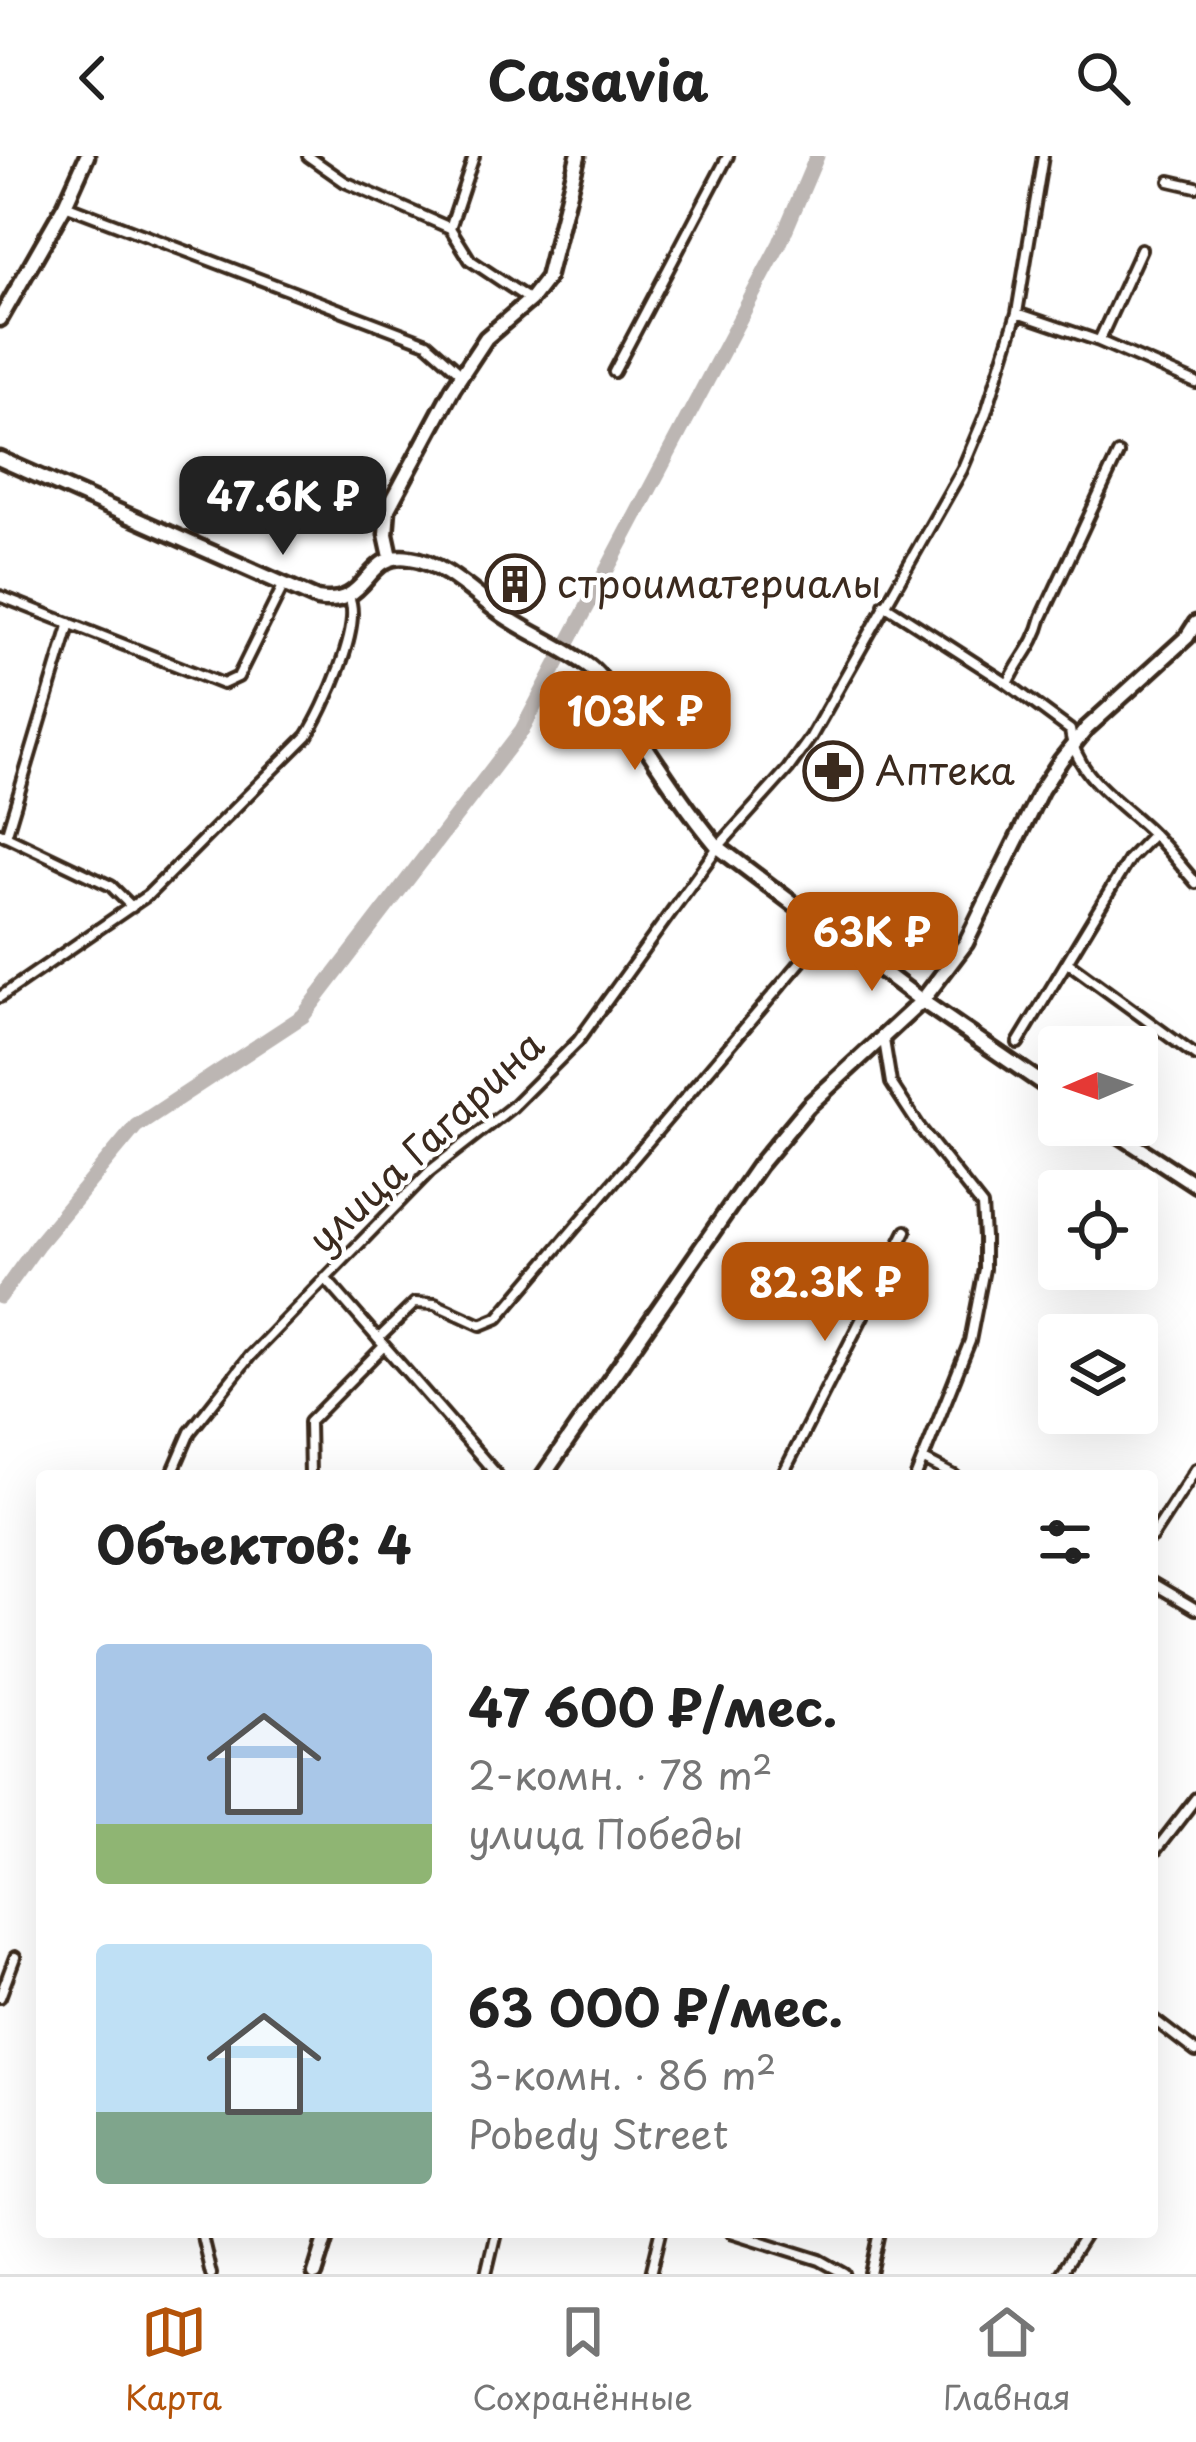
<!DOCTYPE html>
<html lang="ru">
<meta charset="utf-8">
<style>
body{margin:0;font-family:"Playpen Sans",sans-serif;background:#f6f6f6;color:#222;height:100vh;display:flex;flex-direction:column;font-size:45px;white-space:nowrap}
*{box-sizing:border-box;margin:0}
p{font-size:39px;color:#767676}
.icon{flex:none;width:66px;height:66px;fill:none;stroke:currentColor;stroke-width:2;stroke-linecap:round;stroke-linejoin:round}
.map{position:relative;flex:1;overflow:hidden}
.details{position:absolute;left:36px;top:1314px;width:1122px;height:768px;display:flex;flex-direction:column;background:#fff;border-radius:12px;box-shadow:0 12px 48px #0002}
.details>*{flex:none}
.needle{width:78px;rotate:268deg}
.buttons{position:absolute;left:1038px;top:870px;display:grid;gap:24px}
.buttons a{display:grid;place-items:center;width:120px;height:120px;border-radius:12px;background:#fff;box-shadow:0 12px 48px #0002;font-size:60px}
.price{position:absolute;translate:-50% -102px;padding:0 27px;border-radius:24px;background:#b45309;color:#fff;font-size:39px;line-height:78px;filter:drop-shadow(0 3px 6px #0008)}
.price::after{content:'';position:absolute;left:50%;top:72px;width:36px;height:27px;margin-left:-18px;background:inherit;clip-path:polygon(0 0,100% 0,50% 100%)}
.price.active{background:#222;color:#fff}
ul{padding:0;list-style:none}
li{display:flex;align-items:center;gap:36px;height:300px;padding:0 60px}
li span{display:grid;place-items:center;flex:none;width:336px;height:240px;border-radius:12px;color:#555}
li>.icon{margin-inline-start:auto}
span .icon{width:144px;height:144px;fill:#fffc;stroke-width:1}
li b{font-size:51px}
h2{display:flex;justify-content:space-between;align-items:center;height:144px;padding:0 60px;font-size:51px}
header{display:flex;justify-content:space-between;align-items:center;height:156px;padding:0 60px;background:#fff;font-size:54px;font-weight:700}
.tabs{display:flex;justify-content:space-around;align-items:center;height:168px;border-top:3px solid #e0e0e0;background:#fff;font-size:33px;color:#767676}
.tabs a{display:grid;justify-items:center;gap:6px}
.tabs .active{color:#b45309}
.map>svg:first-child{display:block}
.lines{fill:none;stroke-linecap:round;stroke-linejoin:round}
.river{stroke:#bcb6b3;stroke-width:15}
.street-casing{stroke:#3b2a1e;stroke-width:16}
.secondary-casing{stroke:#3b2a1e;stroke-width:21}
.street{stroke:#fff;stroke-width:8}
.secondary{stroke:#fff;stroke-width:12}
.labels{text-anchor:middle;stroke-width:9;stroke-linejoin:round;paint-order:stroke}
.poi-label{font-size:39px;fill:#3b2a1e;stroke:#fff;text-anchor:start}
.street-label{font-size:39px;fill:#3b2a1e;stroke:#fff}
</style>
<header><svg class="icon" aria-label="back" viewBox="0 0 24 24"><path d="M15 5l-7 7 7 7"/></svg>Casavia<svg class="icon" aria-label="search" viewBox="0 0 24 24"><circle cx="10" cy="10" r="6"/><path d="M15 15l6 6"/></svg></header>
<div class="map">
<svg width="1196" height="2118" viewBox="0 0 1196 2118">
<rect width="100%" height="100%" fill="#fff"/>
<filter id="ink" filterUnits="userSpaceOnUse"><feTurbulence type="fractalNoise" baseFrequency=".00833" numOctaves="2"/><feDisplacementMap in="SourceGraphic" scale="24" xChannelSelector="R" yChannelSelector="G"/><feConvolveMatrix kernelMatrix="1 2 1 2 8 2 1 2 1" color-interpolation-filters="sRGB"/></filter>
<g filter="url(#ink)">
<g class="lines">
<path class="river" d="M0 1141 38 1088 136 970 303 860 522 574 780 87 817 0"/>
<g class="street-casing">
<path id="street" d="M308 0 345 26 450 72 470 104 530 144
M1170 25 1196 31
M65 49 427 187 462 218
M450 72 474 0
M1017 157 1099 185 1196 227
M1099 185 1141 93
M614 216 728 0
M0 440 223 528 238 521 284 428
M884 448 1008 528 1070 574C1075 621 1120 645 1151 676 1167 692 1181 710 1196 727
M1008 528C1020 501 1034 492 1042 461L1118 298
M0 677 111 730 132 751
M6 680 70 467
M1067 806 1196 900
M0 841 148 739 307 580C324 553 363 470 349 441
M884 884 891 927 921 973 982 1050 984 1081V1113L970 1185 916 1320
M1018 887 1129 703 1153 678
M325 1122 498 1320
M378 1183 415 1147 435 1148 481 1169 498 1162 827 775
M924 1304 955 1320
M171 1320 190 1276 250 1200 430 1015 512 951 578 885 718 691 788 613 811 581 962 314 986 257 1017 157 1043 0
M310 1320 309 1266 384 1190
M782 1320 906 1075
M1152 1381 1196 1313
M1152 1427 1196 1453
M1152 1699 1196 1642
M0 1841 15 1801
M1152 1862 1196 1896
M201 2076 211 2118
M731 2076 820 2104 845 2118
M486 2118 496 2076
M651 2118 661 2076
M871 2118 880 2076
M1060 2118 1087 2076"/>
</g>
<g class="secondary-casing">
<path id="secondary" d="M0 163 65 49 87 0
M0 303 317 443C370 453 364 394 410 402 441 406 471 435 496 454 525 476 561 489 590 511 604 522 613 541 622 555 653 601 682 648 718 691L922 845 1059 939
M391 401 386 378 388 353 453 232 486 182 530 144 547 122 578 0
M1104 969 1196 1029
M543 1320 759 1009 808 950 922 845 966 787 1041 634 1061 604 1087 572 1187 481 1196 467
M315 2118 328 2076"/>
</g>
<use href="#street" class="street"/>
<use href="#secondary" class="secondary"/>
</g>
</g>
<defs>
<g id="building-ring" transform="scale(3)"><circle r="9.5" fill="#fff" stroke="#3b2a1e" stroke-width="1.5"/><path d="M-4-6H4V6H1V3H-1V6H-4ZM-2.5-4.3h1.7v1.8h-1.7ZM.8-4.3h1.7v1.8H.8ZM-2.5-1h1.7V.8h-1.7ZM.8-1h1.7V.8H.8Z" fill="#3b2a1e"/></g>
<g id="pharmacy-ring" transform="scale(3)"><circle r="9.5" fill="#fff" stroke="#3b2a1e" stroke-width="1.5"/><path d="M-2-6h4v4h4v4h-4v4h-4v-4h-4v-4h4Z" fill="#3b2a1e"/></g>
</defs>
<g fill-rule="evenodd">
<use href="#building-ring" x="515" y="428"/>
<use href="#pharmacy-ring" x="833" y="615"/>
</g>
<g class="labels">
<g class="poi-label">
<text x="557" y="442">строиматериалы</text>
<text x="875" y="629">Аптека</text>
</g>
<g class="street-label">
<text transform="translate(426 986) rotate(-43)" y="14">улица Гагарина</text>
</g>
</g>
</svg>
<div class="buttons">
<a><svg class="needle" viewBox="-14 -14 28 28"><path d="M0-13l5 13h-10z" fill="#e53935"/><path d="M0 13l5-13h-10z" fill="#767676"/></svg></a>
<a><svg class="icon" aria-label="locate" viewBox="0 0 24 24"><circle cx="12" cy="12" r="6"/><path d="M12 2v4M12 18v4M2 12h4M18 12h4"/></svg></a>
<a><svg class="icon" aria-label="layers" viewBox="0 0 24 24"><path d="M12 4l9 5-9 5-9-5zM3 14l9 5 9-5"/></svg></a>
</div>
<b class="price active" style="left:283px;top:402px">47.6K ₽</b>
<b class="price" style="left:635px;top:617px">103K ₽</b>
<b class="price" style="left:872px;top:838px">63K ₽</b>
<b class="price" style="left:825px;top:1188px">82.3K ₽</b>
<section class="details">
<h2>Объектов: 4<svg class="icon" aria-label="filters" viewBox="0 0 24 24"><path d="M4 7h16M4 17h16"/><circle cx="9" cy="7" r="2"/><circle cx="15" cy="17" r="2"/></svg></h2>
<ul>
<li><span style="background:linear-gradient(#a9c7e8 75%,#8fb573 0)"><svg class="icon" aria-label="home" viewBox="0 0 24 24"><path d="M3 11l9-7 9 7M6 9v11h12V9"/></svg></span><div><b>47 600 ₽/мес.</b><p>2-комн. · 78 m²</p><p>улица Победы</p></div></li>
<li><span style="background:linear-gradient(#bfe0f5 70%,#7fa58c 0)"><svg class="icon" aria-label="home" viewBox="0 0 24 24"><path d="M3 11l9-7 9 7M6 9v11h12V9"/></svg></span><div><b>63 000 ₽/мес.</b><p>3-комн. · 86 m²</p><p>Pobedy Street</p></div></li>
</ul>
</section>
</div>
<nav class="tabs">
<a class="active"><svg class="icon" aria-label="map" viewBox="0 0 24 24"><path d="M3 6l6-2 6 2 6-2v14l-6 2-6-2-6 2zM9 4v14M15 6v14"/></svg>Карта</a>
<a><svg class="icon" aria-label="saved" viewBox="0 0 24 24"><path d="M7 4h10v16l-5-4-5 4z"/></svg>Сохранённые</a>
<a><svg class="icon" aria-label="home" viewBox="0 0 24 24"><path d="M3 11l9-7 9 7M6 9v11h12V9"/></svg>Главная</a>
</nav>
